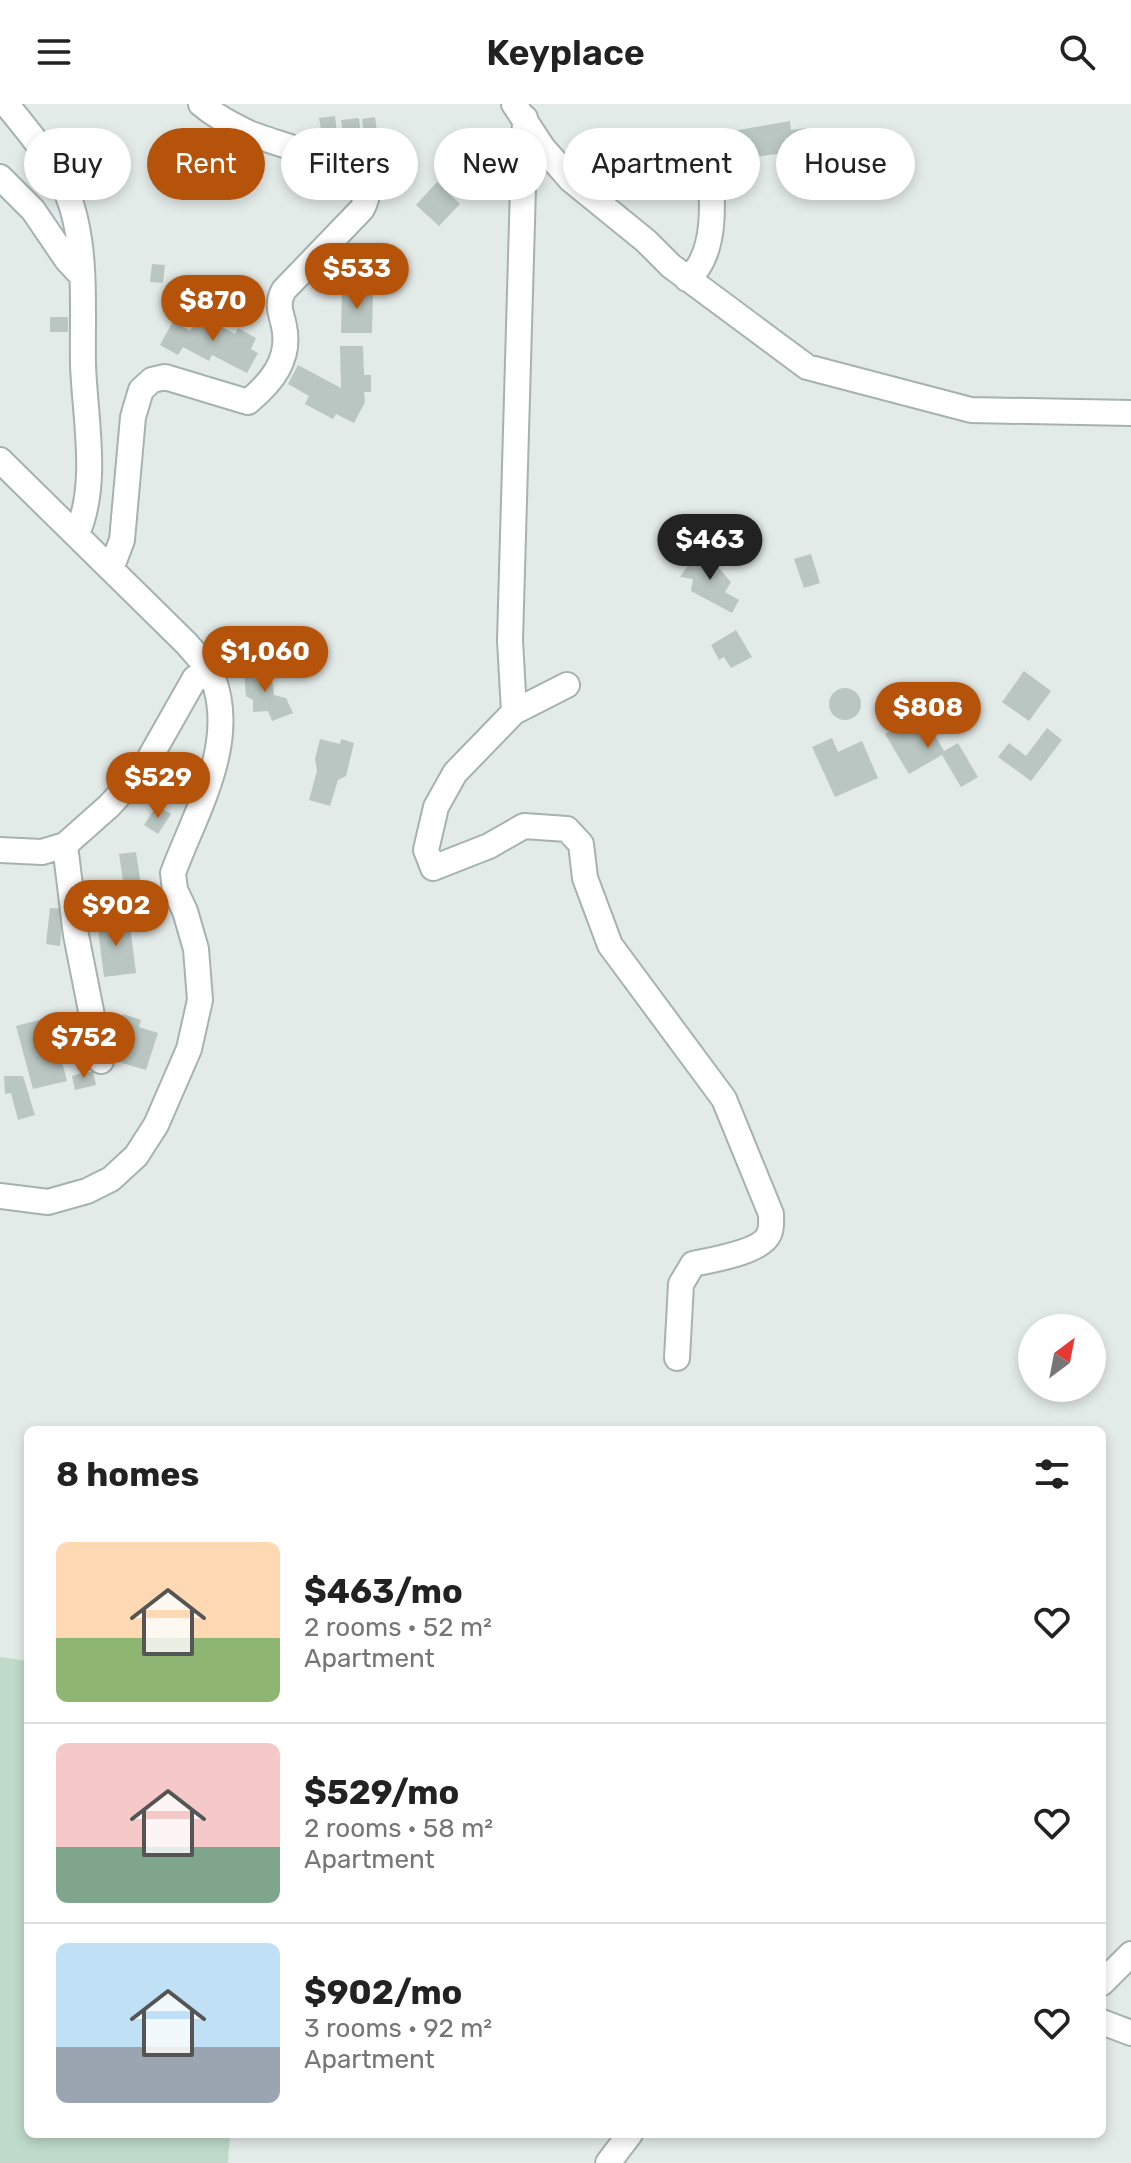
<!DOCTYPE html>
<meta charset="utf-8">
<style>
body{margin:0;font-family:Rubik,sans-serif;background:#f6f6f6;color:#222;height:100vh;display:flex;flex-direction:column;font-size:30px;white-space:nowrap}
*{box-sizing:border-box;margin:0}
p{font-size:26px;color:#767676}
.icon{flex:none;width:44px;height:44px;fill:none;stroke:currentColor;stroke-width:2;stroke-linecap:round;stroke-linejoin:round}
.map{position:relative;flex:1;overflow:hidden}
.details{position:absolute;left:24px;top:1322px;width:1082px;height:712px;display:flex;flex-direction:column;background:#fff;border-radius:12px;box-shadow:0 4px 12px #0003}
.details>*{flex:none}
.top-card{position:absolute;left:24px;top:24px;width:1084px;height:72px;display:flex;gap:16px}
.needle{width:52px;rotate:32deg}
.fabs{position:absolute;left:1018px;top:1210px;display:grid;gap:16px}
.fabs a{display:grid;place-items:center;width:88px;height:88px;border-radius:50%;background:#fff;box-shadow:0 4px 12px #0003;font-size:40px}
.price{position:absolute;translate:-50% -68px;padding:0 18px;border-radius:28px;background:#b45309;color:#fff;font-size:26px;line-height:52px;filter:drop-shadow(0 2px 4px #0008)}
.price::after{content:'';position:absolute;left:50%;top:48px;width:24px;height:18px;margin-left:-12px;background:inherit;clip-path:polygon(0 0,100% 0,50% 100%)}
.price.current{background:#222;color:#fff}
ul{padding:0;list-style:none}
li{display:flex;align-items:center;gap:24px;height:200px;padding:0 32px}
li+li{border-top:2px solid #e0e0e0}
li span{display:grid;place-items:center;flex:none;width:224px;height:160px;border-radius:12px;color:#555}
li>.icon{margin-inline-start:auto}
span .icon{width:96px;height:96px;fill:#fffc;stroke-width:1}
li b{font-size:34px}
h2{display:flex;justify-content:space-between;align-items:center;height:96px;padding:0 32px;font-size:34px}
.tag{padding:0 28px;border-radius:36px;background:#fff;box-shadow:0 4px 12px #0003;font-size:28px;line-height:72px}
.tag.current{background:#b45309;color:#fff}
header{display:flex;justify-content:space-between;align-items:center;height:104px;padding:0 32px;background:#fff;font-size:36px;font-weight:600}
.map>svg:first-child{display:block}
.green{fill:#bfdaca}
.building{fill:#b9c6c2}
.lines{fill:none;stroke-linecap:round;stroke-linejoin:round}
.minor-casing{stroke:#a6b2b0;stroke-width:28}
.minor{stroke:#fff;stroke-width:24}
</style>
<header><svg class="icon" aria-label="menu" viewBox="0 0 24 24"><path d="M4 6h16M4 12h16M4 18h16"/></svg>Keyplace<svg class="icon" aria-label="search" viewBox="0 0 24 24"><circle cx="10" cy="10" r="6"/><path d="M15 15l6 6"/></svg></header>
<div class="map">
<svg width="1131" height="2059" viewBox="0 0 1131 2059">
<rect width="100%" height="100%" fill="#e3ebe9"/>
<path class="green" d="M0 1553 28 1557V2030H230L228 2059H0Z"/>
<path class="building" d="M335 12 337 29 322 31 319 14Z
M375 13 379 41 366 43 362 15Z
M359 14 362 40 345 43 341 16Z
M790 17 791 26 806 24 811 63 779 67 777 50 755 53 758 66 738 70 741 87 728 89 724 68 718 70 710 31Z
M437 78 460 100 439 122 416 101Z
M152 160 165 161 163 179 150 178Z
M342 185 373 186 372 229H341Z
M200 211 235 230 238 224 256 234 251 245 258 249 247 269 212 251 209 257 183 243 178 251 160 241 173 217 190 227Z
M50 213H68V228H50Z
M340 242H363L364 271H371V288H364L365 298 354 319 336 310 333 315 305 300 309 292 288 280 298 261 341 284Z
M696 450 710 454 731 478 725 488 739 496 732 509 691 487 693 475 680 473Z
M811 450 820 479 804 484 794 455Z
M736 526 752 553 731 564 724 553 719 556 711 541Z
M252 564 271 568 274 591 286 594 293 609 272 617 268 607 253 608V596L246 592 244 567Z
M1024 567 1051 587 1029 617 1002 598Z
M829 600a16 16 0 1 1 32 0a16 16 0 1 1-32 0Z
M922 609 944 647 958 639 978 673 961 683 942 651 909 670 885 630Z
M942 611 950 625 941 630 933 616Z
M1047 624 1062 636 1031 677 998 653 1009 639 1026 652Z
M832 634 838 648 862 637 878 674 835 693 812 643Z
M320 635 340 640 341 635 354 639 346 672 338 676 330 702 309 696 317 667 315 655Z
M157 701 171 710 158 730 144 721Z
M136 748 142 788 125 790 119 750Z
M50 804 64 805 60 842 46 840Z
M129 814 136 869 104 873 97 818Z
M123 910 141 916 139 923 158 929 146 966 115 957 123 931 118 930Z
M51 913 52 918 58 919 66 952 61 954 67 977 33 985 16 922Z
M93 967 96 981 75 986 72 972Z
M4 972H23L35 1011 18 1016 11 989 5 990Z"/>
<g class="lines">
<g class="minor-casing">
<path id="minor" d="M6 0C30 29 61 66 72 103 87 153 82 209 83 261 85 315 99 379 77 430
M514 0 543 44 571 76 646 137 671 162 807 263 971 306 1131 309
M0 73 33 106 67 156 81 171
M687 175C718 152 713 92 709 57
M0 356 187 540C195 550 208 562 213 574 238 640 195 709 173 769L175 786 185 807 196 845 200 896 189 945 156 1021 136 1052 111 1075 87 1087 48 1098 0 1092
M111 465 122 436 133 313 141 286 152 276 165 273 248 298C272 278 291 255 284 222 281 208 276 200 284 186L362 105C366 97 369 89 365 81 356 59 272 39 249 29 232 21 215 12 201 0
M567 581 514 608 455 669 436 703 426 746 433 764 489 742 524 722 567 725 581 740 585 774 610 841 724 995 771 1110C771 1116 772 1124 769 1130 762 1148 711 1156 693 1160L681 1180 677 1254
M514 608 510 536 525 14
M65 741 76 831 101 957
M0 746 42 748 65 741 109 702 144 664 195 574 212 571
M1102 1879 1131 1850
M1102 1918 1131 1929
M608 2059 630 2030"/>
</g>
<use href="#minor" class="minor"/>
</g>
</svg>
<div class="fabs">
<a><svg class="needle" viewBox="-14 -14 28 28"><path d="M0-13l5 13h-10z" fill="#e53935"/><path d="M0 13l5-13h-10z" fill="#767676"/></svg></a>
</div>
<b class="price" style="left:357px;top:207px">$533</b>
<b class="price" style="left:213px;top:239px">$870</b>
<b class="price current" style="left:710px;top:478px">$463</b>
<b class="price" style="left:265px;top:590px">$1,060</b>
<b class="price" style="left:928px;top:646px">$808</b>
<b class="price" style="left:158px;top:716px">$529</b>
<b class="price" style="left:116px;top:844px">$902</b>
<b class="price" style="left:84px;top:976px">$752</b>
<div class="top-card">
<a class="tag">Buy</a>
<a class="tag current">Rent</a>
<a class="tag">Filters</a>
<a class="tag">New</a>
<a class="tag">Apartment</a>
<a class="tag">House</a>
</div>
<section class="details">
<h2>8 homes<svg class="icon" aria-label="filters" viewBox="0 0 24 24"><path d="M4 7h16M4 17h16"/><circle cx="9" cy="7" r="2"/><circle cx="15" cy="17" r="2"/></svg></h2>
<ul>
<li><span style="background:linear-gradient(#ffd9b3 60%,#8fb573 0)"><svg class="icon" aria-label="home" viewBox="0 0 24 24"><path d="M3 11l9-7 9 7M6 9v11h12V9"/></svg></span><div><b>$463/mo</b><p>2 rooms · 52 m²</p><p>Apartment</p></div><svg class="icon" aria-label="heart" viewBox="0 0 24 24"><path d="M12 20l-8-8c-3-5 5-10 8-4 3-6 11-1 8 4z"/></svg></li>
<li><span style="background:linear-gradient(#f6c9c9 65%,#7fa58c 0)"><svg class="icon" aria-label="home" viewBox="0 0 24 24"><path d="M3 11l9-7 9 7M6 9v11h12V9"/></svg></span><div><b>$529/mo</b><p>2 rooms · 58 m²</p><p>Apartment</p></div><svg class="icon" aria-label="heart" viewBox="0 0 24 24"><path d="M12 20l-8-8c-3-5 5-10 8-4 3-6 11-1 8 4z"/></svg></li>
<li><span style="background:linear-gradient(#bfe0f5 65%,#9aa5b1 0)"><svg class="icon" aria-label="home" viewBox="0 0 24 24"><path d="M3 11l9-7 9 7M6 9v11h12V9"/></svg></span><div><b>$902/mo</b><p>3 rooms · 92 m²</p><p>Apartment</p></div><svg class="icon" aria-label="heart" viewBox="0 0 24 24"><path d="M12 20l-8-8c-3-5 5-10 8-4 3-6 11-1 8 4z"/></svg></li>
</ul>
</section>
</div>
